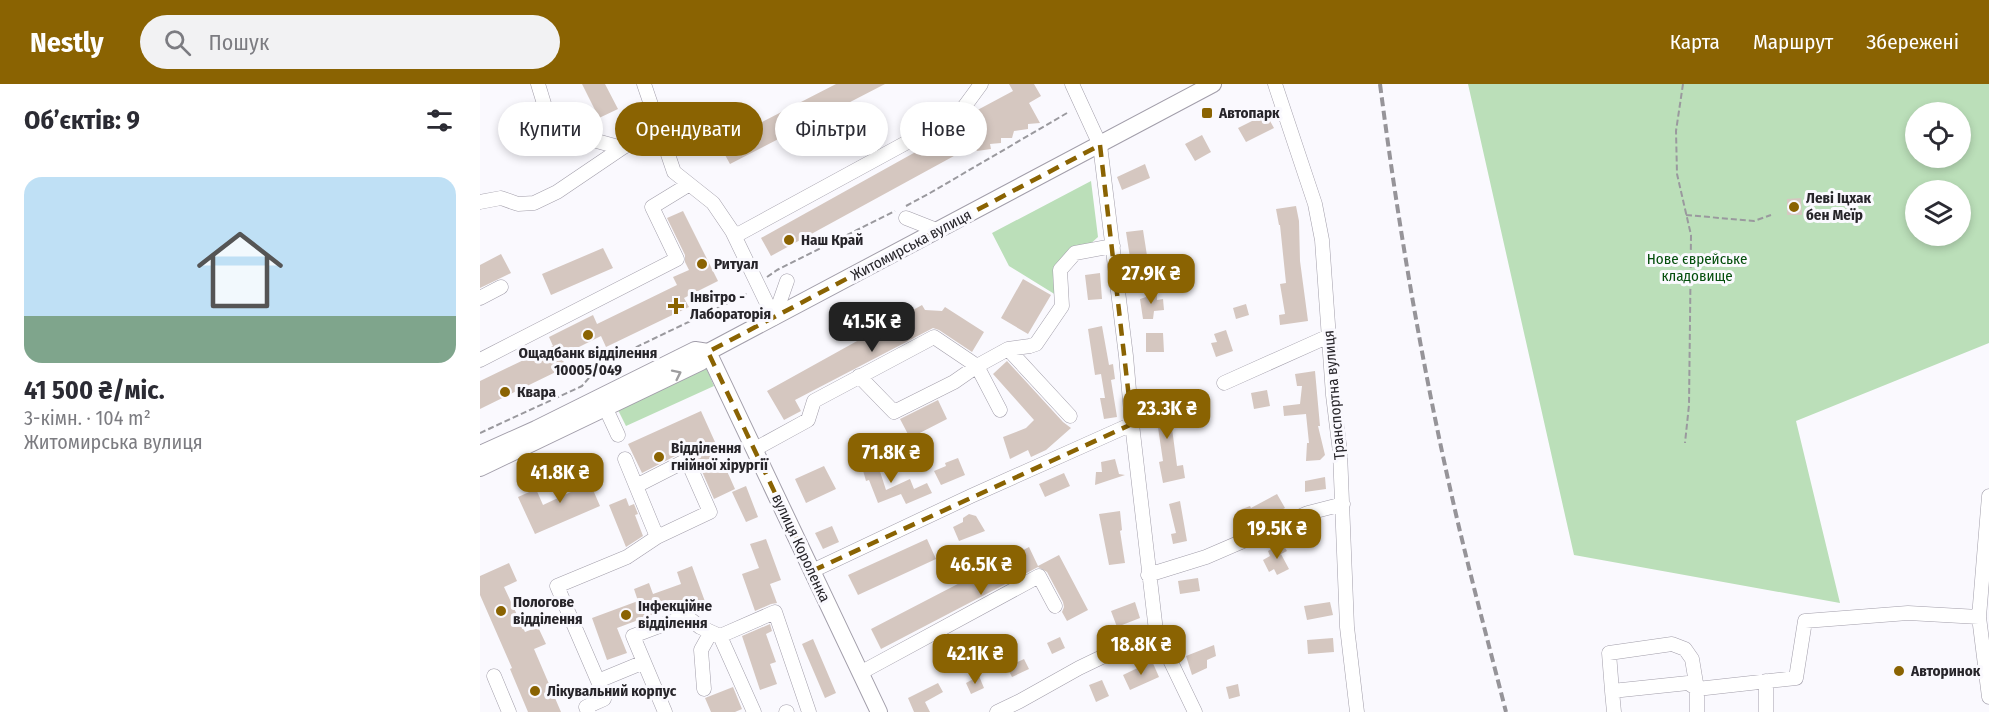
<!DOCTYPE html>
<html lang="uk">
<meta charset="utf-8">
<style>
body{margin:0;font-family:"Fira Sans Condensed",sans-serif;background:#f2f2f3;color:#2b2b33;height:100vh;display:flex;flex-direction:column;font-size:22px;white-space:nowrap}
*{box-sizing:border-box;margin:0}
p{font-size:20px;color:#7c7c81}
.icon{flex:none;width:33px;height:33px;fill:none;stroke:currentColor;stroke-width:2;stroke-linecap:round;stroke-linejoin:round}
.map{position:relative;flex:1;overflow:hidden}
.side{display:flex;flex-direction:column;background:#fff;width:480px}
.side>*{flex:none}
.hud{position:absolute;left:18px;top:18px;width:570px;height:54px;display:flex;gap:12px}
.controls{position:absolute;left:1425px;top:18px;display:grid;gap:12px}
.controls a{display:grid;place-items:center;width:66px;height:66px;border-radius:50%;background:#fff;box-shadow:0 3px 9px #0003;font-size:30px}
.price{position:absolute;translate:-50% -51px;padding:0 14px;border-radius:12px;background:#8a6302;color:#fff;font-size:20px;line-height:39px;filter:drop-shadow(0 2px 3px #0008)}
.price::after{content:'';position:absolute;left:50%;top:36px;width:18px;height:14px;margin-left:-9px;background:inherit;clip-path:polygon(0 0,100% 0,50% 100%)}
.price.current{background:#222;color:#fff}
ul{padding:0;list-style:none}
li{display:grid;align-content:center;gap:12px;height:318px;padding:0 24px}
li span{display:grid;place-items:center;height:186px;border-radius:18px;color:#555}
li>.icon{margin-inline-start:auto}
span .icon{width:108px;height:108px;fill:#fffc;stroke-width:1}
li b{font-size:26px}
h2{display:flex;justify-content:space-between;align-items:center;height:72px;padding:0 24px;font-size:26px}
.tag{padding:0 21px;border-radius:27px;background:#fff;box-shadow:0 3px 9px #0003;font-size:21px;line-height:54px}
.tag.current{background:#8a6302;color:#fff}
header{display:flex;align-items:center;gap:36px;box-sizing:border-box;height:84px;padding:0 30px;background:#8a6302;color:#fff}
header strong{font-size:28px}
nav{display:flex;gap:33px;margin-inline-start:auto;font-size:21px}
.search{width:420px;height:54px;background:#f2f2f3;display:flex;align-items:center;gap:15px;box-sizing:border-box;padding:0 21px;border-radius:33px;color:#7c7c81;font-size:22px}
main{display:flex;flex:1;min-height:0}
.map>svg:first-child{display:block}
.green{fill:#bbdfb9;fill-rule:evenodd}
.building{fill:#d5c7c0}
.lines{fill:none;stroke-linecap:round;stroke-linejoin:round}
.minor-casing{stroke:#a29eaa;stroke-width:15}
.major-casing{stroke:#a29eaa;stroke-width:18}
.path{stroke:#9a999e;stroke-width:2;stroke-dasharray:6 3;stroke-linecap:butt}
.minor{stroke:#fff;stroke-width:14}
.major{stroke:#fff;stroke-width:16}
.rail{stroke:#969499;stroke-width:4;stroke-dasharray:9 4.5;stroke-linecap:butt}
.oneway{stroke:#9e9d9f}
.marked{fill:none;stroke:#8a6302;stroke-width:4.5;stroke-dasharray:12 8;stroke-linejoin:round}
.poi-dot{fill:#8a6302;stroke:#faf9fe;stroke-width:2}
.labels{text-anchor:middle;stroke-width:6;stroke-linejoin:round;paint-order:stroke}
.poi-label{font-size:15px;font-weight:bold;fill:#27252a;stroke:#faf9fe;text-anchor:start}
.street-label{font-size:15px;fill:#27252a;stroke:#faf9fe}
.park-label{font-size:15px;fill:#044e0c;stroke:#faf9fe}
</style>
<header>
<strong>Nestly</strong>
<div class="search"><svg class="icon" aria-label="search" viewBox="0 0 24 24"><circle cx="10" cy="10" r="6"/><path d="M15 15l6 6"/></svg>Пошук</div>
<nav><a>Карта</a><a>Маршрут</a><a>Збережені</a></nav>
</header>
<main>
<section class="side">
<h2>Об’єктів: 9<svg class="icon" aria-label="filters" viewBox="0 0 24 24"><path d="M4 7h16M4 17h16"/><circle cx="9" cy="7" r="2"/><circle cx="15" cy="17" r="2"/></svg></h2>
<ul>
<li><span style="background:linear-gradient(#bfe0f5 75%,#7fa58c 0)"><svg class="icon" aria-label="home" viewBox="0 0 24 24"><path d="M3 11l9-7 9 7M6 9v11h12V9"/></svg></span><div><b>41 500 ₴/міс.</b><p>3-кімн. · 104 m²</p><p>Житомирська вулиця</p></div></li>
</ul>
</section>
<div class="map">
<svg width="1509" height="628" viewBox="0 0 1509 628">
<rect width="100%" height="100%" fill="#faf9fe"/>
<path class="green" d="M988 0H1509V259L1316 337 1360 519 1094 471ZM1436 28H1480V74H1436ZM1436 106H1480V152H1436Z
M611 97 618 153 608 162 592 163 575 182 576 211 529 182 512 149Z
M225 281 234 302 146 342 137 324Z"/>
<path class="building" d="M102 0H125L138 25 119 34Z
M356 0H405L250 80 239 60Z
M529 0H554L561 12 549 19 560 39 548 40V45L534 47 532 54H521V59L510 60 511 65 497 67 494 61 291 172 281 154 484 41 482 38 490 30 533 7Z
M786 30 794 44 766 58 758 44Z
M722 51 731 68 715 77 705 60Z
M665 80 670 94 642 106 637 93Z
M1321 114 1322 131H1307V115Z
M816 122 819 137 820 177 828 237 800 241 799 231 805 230 800 200 806 199 800 141H799L796 125Z
M203 127 238 197 204 214 209 223 126 263 121 252 81 272 86 283 0 325V297L73 262 69 253 113 231 117 240 197 201 193 193 209 186 205 178V171L187 134Z
M663 146 668 178 651 180 646 148Z
M123 164 133 184 71 211 62 190Z
M21 170 31 189 0 204V181Z
M620 189 622 215 608 216 605 191Z
M543 195 571 211 548 250 521 234Z
M677 205V216L683 215 684 226 674 227 673 235H663L660 215 666 213V209Z
M766 220 769 231 756 235 753 224Z
M442 221 445 226 462 227 465 223 504 248 492 268 459 246 453 244 315 316 321 327 304 336 287 307Z
M622 242 629 281 633 280 635 295 631 296 637 333 624 335 620 314H625L621 290 615 291 608 245Z
M746 246 753 267 736 273 731 259 737 258 734 250Z
M666 249H683L684 268H666Z
M527 277 583 338 591 344 566 366 551 373 548 366 530 375 523 353 546 344 554 336 513 290Z
M835 287 840 342H838L845 371 840 376 826 377 827 359H829L826 330 804 332 803 322 820 320 822 302H817L815 290Z
M787 306 790 322 774 325 771 309Z
M687 307 697 382 703 381 705 394 683 399 679 378 683 377 673 310Z
M458 316 467 335 430 354 420 335Z
M221 327 235 358 228 361 237 381 243 378 255 405 234 415 214 369 203 368 162 389 148 360Z
M395 372 406 406 430 395 434 405 447 399 452 409 426 420 421 410 398 419 389 396 386 397 380 376Z
M478 374 485 391 461 401 454 387 466 382 465 379Z
M635 375 639 390 645 391 615 401 616 388H622L621 378Z
M344 382 356 405 326 419 315 395Z
M104 385 120 422 55 450 38 413 56 405 63 421 95 406 88 392Z
M584 389 590 402 565 413 559 400Z
M845 393 846 405 825 408V397Z
M266 402 278 433 266 438 252 408Z
M797 410 805 424 790 432 789 430 762 441 757 427 770 422 771 424Z
M146 414 149 422 154 420 158 430 155 431 163 452 146 463 129 421Z
M700 417 707 457 693 460 691 450 696 449 689 420Z
M640 427 642 446 640 447 645 479 629 481 619 430Z
M489 430 496 432 505 447 479 457 473 443 483 438V434Z
M352 442 359 458 343 465 335 449Z
M286 455 301 496 290 500 297 519 291 520 275 527 262 490 279 484 270 460Z
M447 455 456 475 378 511 368 491Z
M802 459 807 467 801 470 809 485 797 491 794 485 789 488 783 476 790 472 788 467Z
M549 463 558 482 579 471 608 526 587 537 582 528 584 523 583 518 567 488 558 483 401 565 391 545Z
M29 479 37 497 24 503 45 548 58 543 66 560 54 565 81 628H48L30 585 32 584 0 511V492Z
M212 482 227 523 215 527 212 525 209 517 137 544 147 569 127 576 112 534 158 517 154 505 169 499 173 510 201 500 197 488Z
M718 494 720 507 700 510 698 497Z
M655 518 660 534 637 543 631 527Z
M850 518 853 531 827 536 824 522Z
M290 540 292 547 286 550 296 578 290 580 297 600 280 606 262 552Z
M580 553 585 564 572 570 567 559Z
M853 554 854 568 828 570 827 556Z
M333 555 356 609 345 614 322 560Z
M734 561 736 572 727 576V584L712 591 706 572Z
M544 575 549 585 532 593 527 583Z
M672 577 679 593 650 606 643 591Z
M499 592 504 604 491 610 486 599Z
M622 596 629 612 616 618 609 601Z
M458 599 463 608 445 618 450 628H434L428 614Z
M758 600 760 612 749 615 746 603Z
M253 603 262 625 255 628H231L225 614Z"/>
<g class="lines">
<g class="minor-casing">
<path id="minor" d="M58 0 69 36 77 46 142 64
M164 0 194 88 233 119 252 147 294 234
M592 0 620 61 646 272 652 340 676 547 715 628
M795 0 835 120 842 156 853 311 860 368 867 543 877 628
M0 118 21 114 38 120 54 119 77 108 142 64 178 43
M426 134 459 147
M255 152 479 30 501 0
M0 214 21 203
M294 234 307 197
M0 276 197 175 172 123 208 101
M379 292 414 328 474 298 497 282 528 265
M744 299 849 252
M126 325 138 351
M590 332 528 265 550 262 556 260 582 222 580 186 595 169 633 162
M275 365 328 336 334 317 454 253 497 282 520 326
M145 375 177 453 230 428 207 376 156 402
M1509 412 1499 533 1509 613
M332 487 491 412 652 340
M668 491 726 473 828 429 863 420
M240 552 274 628
M380 589 559 492 575 522
M14 592 29 628
M118 597 77 502 147 473 177 453
M1286 597V628
M224 605 221 566 231 548
M1132 607 1129 569 1192 560 1205 565 1212 575 1217 605
M108 628 106 623 124 615 118 597 164 578
M185 628 153 552 206 532 220 543 240 552 295 528 329 628
M306 628H307
M517 628 540 617 599 584 676 547
M1134 628 1132 607 1208 599 1217 605
M1217 628V605L1316 594 1325 537 1428 529 1499 533"/>
</g>
<g class="major-casing">
<path id="major" d="M228 268 399 628
M0 370 56 345 215 266 228 268
M0 384 221 278 228 268 733 0"/>
</g>
<path class="path" d="M1203 0 1196 47 1197 90 1211 151 1209 321 1205 359
M426 122 450 109 587 29
M1206 131 1274 137 1291 131
M287 193 297 186 415 127
M0 349 102 302 121 280 269 209"/>
<use href="#minor" class="minor"/>
<use href="#major" class="major"/>
<path class="rail" d="M900 0C919 147 944 294 978 439 993 502 1010 565 1026 628"/>
</g>
<defs><path id="oneway-chevron" d="M-2-3.5L2.5 0L-2 3.5" fill="none" stroke-width="1.6" stroke-linecap="round" stroke-linejoin="round" transform="scale(1.5)"/></defs>
<use class="oneway" href="#oneway-chevron" transform="translate(197 290) rotate(-26)"/>
<path class="marked" d="M620 61 652 340 332 487 228 268Z"/>
<g class="poi-dot">
<rect x="721" y="23" width="12" height="12" rx="3"/>
<circle cx="1314" cy="123" r="6"/>
<circle cx="309" cy="156" r="6"/>
<circle cx="222" cy="180" r="6"/>
<path d="M193 213h6v6h6v6h-6v6h-6v-6h-6v-6h6z"/>
<circle cx="108" cy="251" r="6"/>
<circle cx="25" cy="308" r="6"/>
<circle cx="179" cy="373" r="6"/>
<circle cx="21" cy="527" r="6"/>
<circle cx="146" cy="531" r="6"/>
<circle cx="1419" cy="587" r="6"/>
<circle cx="55" cy="607" r="6"/>
</g>
<g class="labels">
<g class="poi-label">
<text x="739" y="34">Автопарк</text>
<text x="1326" y="119">Леві Іцхак<tspan x="1326" dy="17">бен Меїр</tspan></text>
<text x="321" y="161">Наш Край</text>
<text x="234" y="185">Ритуал</text>
<text x="210" y="218">Інвітро -<tspan x="210" dy="17">Лабораторія</tspan></text>
<text x="108" y="274" text-anchor="middle">Ощадбанк відділення<tspan x="108" dy="17">10005/049</tspan></text>
<text x="37" y="313">Квара</text>
<text x="191" y="369">Відділення<tspan x="191" dy="17">гнійної хірургії</tspan></text>
<text x="33" y="523">Пологове<tspan x="33" dy="17">відділення</tspan></text>
<text x="158" y="527">Інфекційне<tspan x="158" dy="17">відділення</tspan></text>
<text x="1431" y="592">Авторинок</text>
<text x="67" y="612">Лікувальний корпус</text>
</g>
<g class="street-label">
<text transform="translate(431 161) rotate(-28)" y="5">Житомирська вулиця</text>
<text transform="translate(854 311) rotate(-95)" y="5">Транспортна вулиця</text>
<text transform="translate(321 464) rotate(65)" y="5">вулиця Короленка</text>
</g>
<g class="park-label">
<text x="1217" y="180">Нове єврейське<tspan x="1217" dy="17">кладовище</tspan></text>
</g>
</g>
</svg>
<div class="controls">
<a><svg class="icon" aria-label="locate" viewBox="0 0 24 24"><circle cx="12" cy="12" r="6"/><path d="M12 2v4M12 18v4M2 12h4M18 12h4"/></svg></a>
<a><svg class="icon" aria-label="layers" viewBox="0 0 24 24"><path d="M12 4l9 5-9 5-9-5zM3 14l9 5 9-5"/></svg></a>
</div>
<b class="price" style="left:671px;top:221px">27.9K ₴</b>
<b class="price current" style="left:392px;top:269px">41.5K ₴</b>
<b class="price" style="left:687px;top:356px">23.3K ₴</b>
<b class="price" style="left:411px;top:400px">71.8K ₴</b>
<b class="price" style="left:80px;top:420px">41.8K ₴</b>
<b class="price" style="left:797px;top:476px">19.5K ₴</b>
<b class="price" style="left:501px;top:512px">46.5K ₴</b>
<b class="price" style="left:661px;top:592px">18.8K ₴</b>
<b class="price" style="left:495px;top:601px">42.1K ₴</b>
<div class="hud">
<a class="tag">Купити</a>
<a class="tag current">Орендувати</a>
<a class="tag">Фільтри</a>
<a class="tag">Нове</a>
</div>
</div>
</main>
